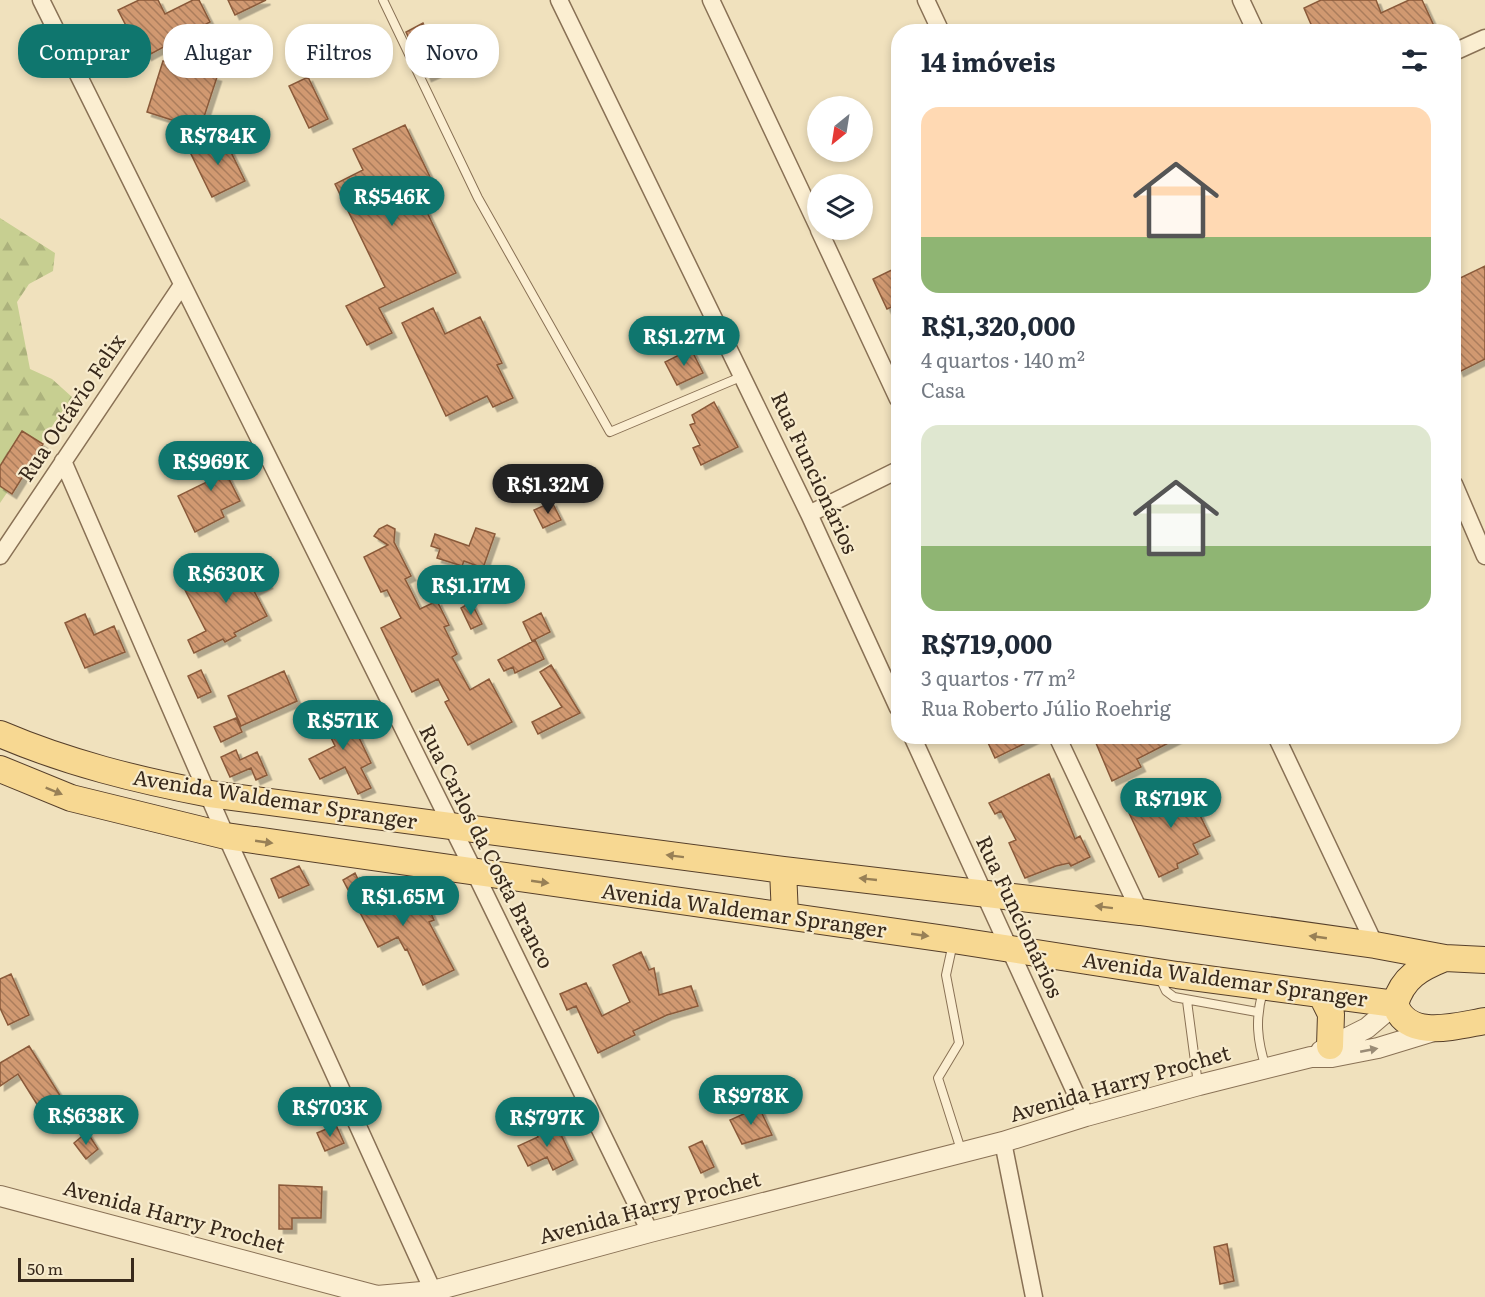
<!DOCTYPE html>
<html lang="pt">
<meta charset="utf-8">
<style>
body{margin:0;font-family:Literata,serif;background:#f6f6f7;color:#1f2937;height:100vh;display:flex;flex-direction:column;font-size:22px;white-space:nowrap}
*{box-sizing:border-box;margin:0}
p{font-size:20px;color:#747a83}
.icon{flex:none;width:33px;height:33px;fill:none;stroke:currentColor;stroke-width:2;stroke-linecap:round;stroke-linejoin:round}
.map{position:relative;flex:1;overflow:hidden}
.details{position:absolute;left:891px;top:24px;width:570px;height:720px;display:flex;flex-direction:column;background:#fff;border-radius:24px;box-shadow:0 3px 9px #0003}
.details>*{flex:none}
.top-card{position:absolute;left:18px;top:24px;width:570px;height:54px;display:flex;gap:12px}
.needle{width:39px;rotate:210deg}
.buttons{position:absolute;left:807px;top:96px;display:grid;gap:12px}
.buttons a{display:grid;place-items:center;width:66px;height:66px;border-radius:50%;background:#fff;box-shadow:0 3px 9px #0003;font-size:30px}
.scale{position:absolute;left:18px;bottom:15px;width:116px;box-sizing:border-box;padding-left:6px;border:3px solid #38291b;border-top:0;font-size:16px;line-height:21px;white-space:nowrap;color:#38291b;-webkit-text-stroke:4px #f7ebcd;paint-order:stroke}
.price{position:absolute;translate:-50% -51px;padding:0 14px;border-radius:21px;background:#0f766e;color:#fff;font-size:20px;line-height:39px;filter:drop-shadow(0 2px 3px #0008)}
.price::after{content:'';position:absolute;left:50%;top:36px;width:18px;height:14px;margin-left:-9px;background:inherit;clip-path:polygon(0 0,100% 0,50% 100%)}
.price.current{background:#222;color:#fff}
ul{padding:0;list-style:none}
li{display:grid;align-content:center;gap:12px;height:318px;padding:0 30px}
li span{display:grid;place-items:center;height:186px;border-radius:18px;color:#555}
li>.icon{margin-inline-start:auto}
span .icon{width:108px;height:108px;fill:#fffc;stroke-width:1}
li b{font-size:26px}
h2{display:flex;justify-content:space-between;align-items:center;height:72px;padding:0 30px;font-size:26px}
.tag{padding:0 21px;border-radius:24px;background:#fff;box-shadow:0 3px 9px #0003;font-size:21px;line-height:54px}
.tag.current{background:#0f766e;color:#fff}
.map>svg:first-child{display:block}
.forest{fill:url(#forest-firs)}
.building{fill:url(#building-back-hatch);stroke:#8a5a3a;stroke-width:1.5;filter:url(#shadow)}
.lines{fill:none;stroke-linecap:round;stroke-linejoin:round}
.service-casing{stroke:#897155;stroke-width:10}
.minor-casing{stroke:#897155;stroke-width:19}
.tertiary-casing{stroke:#897155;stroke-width:22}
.primary-casing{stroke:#563f2a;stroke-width:28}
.service{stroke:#fbeed1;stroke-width:8}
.minor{stroke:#fbeed1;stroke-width:16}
.tertiary{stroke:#fbeed1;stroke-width:20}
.primary{stroke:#f7d892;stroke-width:26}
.oneway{fill:#988056}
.oneway2{fill:#9a8c76}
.labels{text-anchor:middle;stroke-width:4.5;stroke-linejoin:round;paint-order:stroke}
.street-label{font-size:21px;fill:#38291b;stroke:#f7ebcd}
</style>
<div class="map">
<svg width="1485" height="1297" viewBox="0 0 1485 1297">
<defs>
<pattern id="forest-firs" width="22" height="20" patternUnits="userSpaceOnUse" patternTransform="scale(1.5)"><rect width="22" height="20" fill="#c7cf91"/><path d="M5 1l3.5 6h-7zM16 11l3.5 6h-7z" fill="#acb27c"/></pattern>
<pattern id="building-back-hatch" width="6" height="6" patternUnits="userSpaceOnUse" patternTransform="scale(1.5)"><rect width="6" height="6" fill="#d19971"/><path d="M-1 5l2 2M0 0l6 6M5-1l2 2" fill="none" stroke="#ab7d5c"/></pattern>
<filter id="shadow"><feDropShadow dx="4.5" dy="4.5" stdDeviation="0" flood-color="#0004"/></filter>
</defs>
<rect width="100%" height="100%" fill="#f0e1bd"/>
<path class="forest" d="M0 218 55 253 53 271 29 284 17 302 30 369 52 379 72 397 0 503Z"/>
<path class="building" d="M139 0H158L165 14 193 0H199L210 22 147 56 140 41 135 43 118 10Z
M228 0H266L235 15Z
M1321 0H1376L1381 13 1409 0H1422L1434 26 1422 32H1317L1315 28 1313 29 1304 8Z
M423 23 445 69 427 77 406 32Z
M163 61 217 77 200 129 147 112Z
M308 77 328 119 309 128 289 86Z
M405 125 430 177 414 185 456 273 379 308 392 333 367 345 346 306 385 287 335 184 363 170 353 149Z
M223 136 245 181 212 197 190 152Z
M1485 266V359L1459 372 1454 360V281Z
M898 267V304L887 309 873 279Z
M433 308 445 334 480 317 502 363 497 365 513 398 493 407 487 396 446 416 402 323Z
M691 349 703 373 677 385 665 362Z
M714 402 738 447 701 465 693 448 700 445 690 425 695 423 692 415Z
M22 431 43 444 12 494 0 486V466Z
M225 445 233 462 223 467 240 501 221 510 224 517 195 532 178 496 211 480 200 457Z
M552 502 561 520 543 528 534 510Z
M387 525 395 529 394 542 411 576 405 579 420 609 437 601 449 625 444 627 457 654 452 657 470 690 489 679 512 722 468 745 445 702 449 700 438 679 412 692 381 628 401 618 387 590 381 592 364 557 388 545 374 536 379 529Z
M476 528 495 534 483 568 464 561 462 566 437 558 440 549 431 546 435 534 469 546Z
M238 561 246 577 260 569 268 584 254 591 267 616 234 633 236 636 225 642 223 639 194 653 188 640 206 631 184 588Z
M471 602 482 624 471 629 461 608Z
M541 613 550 632 532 641 523 622Z
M85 614 94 635 114 626 125 652 85 668 65 623Z
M535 640 544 659 515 673 513 667 504 671 498 660Z
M551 665 580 713 538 734 532 722 562 707 540 672Z
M201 670 211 692 198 698 188 676Z
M284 671 297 701 241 726 228 696Z
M344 706 371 763 361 768 371 788 358 794 345 767 320 779 309 759 335 746 321 717Z
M236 718 242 732 221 742 214 727Z
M985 736H1040L995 758Z
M1093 736H1182L1137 759 1141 767 1112 781Z
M236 750 240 760 257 752 267 775 256 780 251 768 230 777 221 757Z
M1049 774 1075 839 1080 836 1090 857 1071 866 1069 863 1056 866 1025 878 1009 843 1016 840 1001 811 995 814 989 803Z
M1190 783 1197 797 1192 799 1210 836 1193 844 1198 854 1177 864 1178 868 1159 877 1129 813 1177 793 1176 790Z
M299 866 309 885 279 898 271 879Z
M355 873 365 894 376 888 382 901 418 885 434 920 429 922 454 970 423 985 407 949 405 950 398 937 378 947 343 880Z
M641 952 649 970 654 968 659 995 691 986 698 1006 667 1015 633 1031 635 1035 598 1053 576 1006 567 1010 560 994 586 983 602 1016 630 1002 613 965Z
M11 974 29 1015 8 1025 0 1008V979Z
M29 1046 61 1097 58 1099 60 1103 50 1110 46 1104 40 1109 18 1074 0 1086V1063Z
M759 1107 772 1135 742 1144 730 1120Z
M555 1122 573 1160 553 1170 547 1157 528 1166 518 1146 538 1137 535 1131Z
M336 1125 344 1143 325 1151 317 1133Z
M87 1132 98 1149 86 1159 74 1143Z
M702 1141 714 1167 701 1173 689 1147Z
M279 1185 322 1187 321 1218H292V1229H279Z
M1227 1244 1234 1281 1220 1284 1214 1247Z"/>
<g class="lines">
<g class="service-casing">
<path id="service" d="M383 0 478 198 610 432 743 376
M953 943 946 975 959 1043 938 1078 962 1153
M1159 976 1166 991 1174 997 1257 1012
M1263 991C1255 1019 1257 1040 1266 1068
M1187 1001 1198 1084"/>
</g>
<g class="minor-casing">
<path id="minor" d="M41 0 475 873 650 1232
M559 0 809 514 898 708
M711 0 818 227
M926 0 941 32
M1241 0 1256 32
M1454 52 1485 38
M819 230 898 399
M63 461 226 836 433 1291
M1454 484 1485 556
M809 514 898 470
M0 556 182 285
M912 736 1086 1116
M1057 736 1140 912
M1276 736 1375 945
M1003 1142 1034 1297"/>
</g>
<g class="tertiary-casing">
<path id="tertiary" d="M1321 1051 1367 1028 1395 1004
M0 1196 377 1296 433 1291 650 1232 1003 1142 1086 1116 1199 1085 1311 1057H1332L1378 1048 1437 1030"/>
</g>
<g class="primary-casing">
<path id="primary" d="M0 734C68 763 137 780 210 794L783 870 1140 912 1375 945 1445 958 1485 960
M0 769 71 798 226 836 953 940 1177 975 1395 1004
M783 870 785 916
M1321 994 1331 1014 1330 1046
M1395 1004C1407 1041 1456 1026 1485 1021
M1395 1004C1403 977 1420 968 1445 958"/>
</g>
<use href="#service" class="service"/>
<use href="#minor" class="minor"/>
<use href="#tertiary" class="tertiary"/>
<use href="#primary" class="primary"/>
</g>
<defs><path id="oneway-solid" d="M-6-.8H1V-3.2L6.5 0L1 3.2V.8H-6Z" transform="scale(1.5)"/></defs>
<g class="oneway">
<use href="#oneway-solid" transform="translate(54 791) rotate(22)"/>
<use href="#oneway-solid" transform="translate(264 842) rotate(8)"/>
<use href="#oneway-solid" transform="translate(675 856) rotate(-173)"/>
<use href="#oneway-solid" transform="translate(868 879) rotate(-174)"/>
<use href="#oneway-solid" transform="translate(540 882) rotate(8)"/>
<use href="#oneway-solid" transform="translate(1104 907) rotate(-173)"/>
<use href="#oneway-solid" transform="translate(920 935) rotate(8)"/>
<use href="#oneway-solid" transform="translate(1318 937) rotate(-172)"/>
</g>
<use class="oneway2" href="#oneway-solid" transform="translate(1369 1050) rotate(-11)"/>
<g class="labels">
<g class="street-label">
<text transform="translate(72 408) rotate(-56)" y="7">Rua Octávio Felix</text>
<text transform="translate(814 473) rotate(65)" y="7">Rua Funcionários</text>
<text transform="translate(275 800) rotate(9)" y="7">Avenida Waldemar Spranger</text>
<text transform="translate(486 847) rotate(63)" y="7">Rua Carlos da Costa Branco</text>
<text transform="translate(744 911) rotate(8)" y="7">Avenida Waldemar Spranger</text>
<text transform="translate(1019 917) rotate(65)" y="7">Rua Funcionários</text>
<text transform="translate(1225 980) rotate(8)" y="7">Avenida Waldemar Spranger</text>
<text transform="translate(1120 1084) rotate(-16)" y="7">Avenida Harry Prochet</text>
<text transform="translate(650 1208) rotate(-15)" y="7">Avenida Harry Prochet</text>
<text transform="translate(174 1217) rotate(15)" y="7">Avenida Harry Prochet</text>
</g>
</g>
</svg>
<div class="buttons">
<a><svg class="needle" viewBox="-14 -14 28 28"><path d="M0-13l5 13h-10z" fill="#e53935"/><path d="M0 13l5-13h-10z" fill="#747a83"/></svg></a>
<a><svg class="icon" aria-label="layers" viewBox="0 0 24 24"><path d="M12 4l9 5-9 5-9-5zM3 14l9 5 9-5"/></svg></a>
</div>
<div class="scale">50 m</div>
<b class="price" style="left:218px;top:166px">R$784K</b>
<b class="price" style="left:392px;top:227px">R$546K</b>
<b class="price" style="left:684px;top:367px">R$1.27M</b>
<b class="price" style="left:211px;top:492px">R$969K</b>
<b class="price current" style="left:548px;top:515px">R$1.32M</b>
<b class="price" style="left:226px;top:604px">R$630K</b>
<b class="price" style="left:471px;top:616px">R$1.17M</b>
<b class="price" style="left:343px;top:751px">R$571K</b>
<b class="price" style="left:1171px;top:829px">R$719K</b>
<b class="price" style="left:403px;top:927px">R$1.65M</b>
<b class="price" style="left:751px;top:1126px">R$978K</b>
<b class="price" style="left:330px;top:1138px">R$703K</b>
<b class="price" style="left:86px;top:1146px">R$638K</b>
<b class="price" style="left:547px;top:1148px">R$797K</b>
<div class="top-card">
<a class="tag current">Comprar</a>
<a class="tag">Alugar</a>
<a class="tag">Filtros</a>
<a class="tag">Novo</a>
</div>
<section class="details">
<h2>14 imóveis<svg class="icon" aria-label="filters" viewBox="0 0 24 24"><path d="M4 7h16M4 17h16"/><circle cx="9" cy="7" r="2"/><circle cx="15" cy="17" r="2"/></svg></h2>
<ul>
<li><span style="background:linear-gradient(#ffd9b3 70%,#8fb573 0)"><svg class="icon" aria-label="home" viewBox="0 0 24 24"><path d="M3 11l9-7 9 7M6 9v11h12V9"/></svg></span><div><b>R$1,320,000</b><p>4 quartos · 140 m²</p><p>Casa</p></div></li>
<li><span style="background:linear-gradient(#dfe7d0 65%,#8fb573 0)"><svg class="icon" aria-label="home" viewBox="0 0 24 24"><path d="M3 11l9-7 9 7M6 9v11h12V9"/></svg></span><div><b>R$719,000</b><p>3 quartos · 77 m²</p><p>Rua Roberto Júlio Roehrig</p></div></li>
</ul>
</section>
</div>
